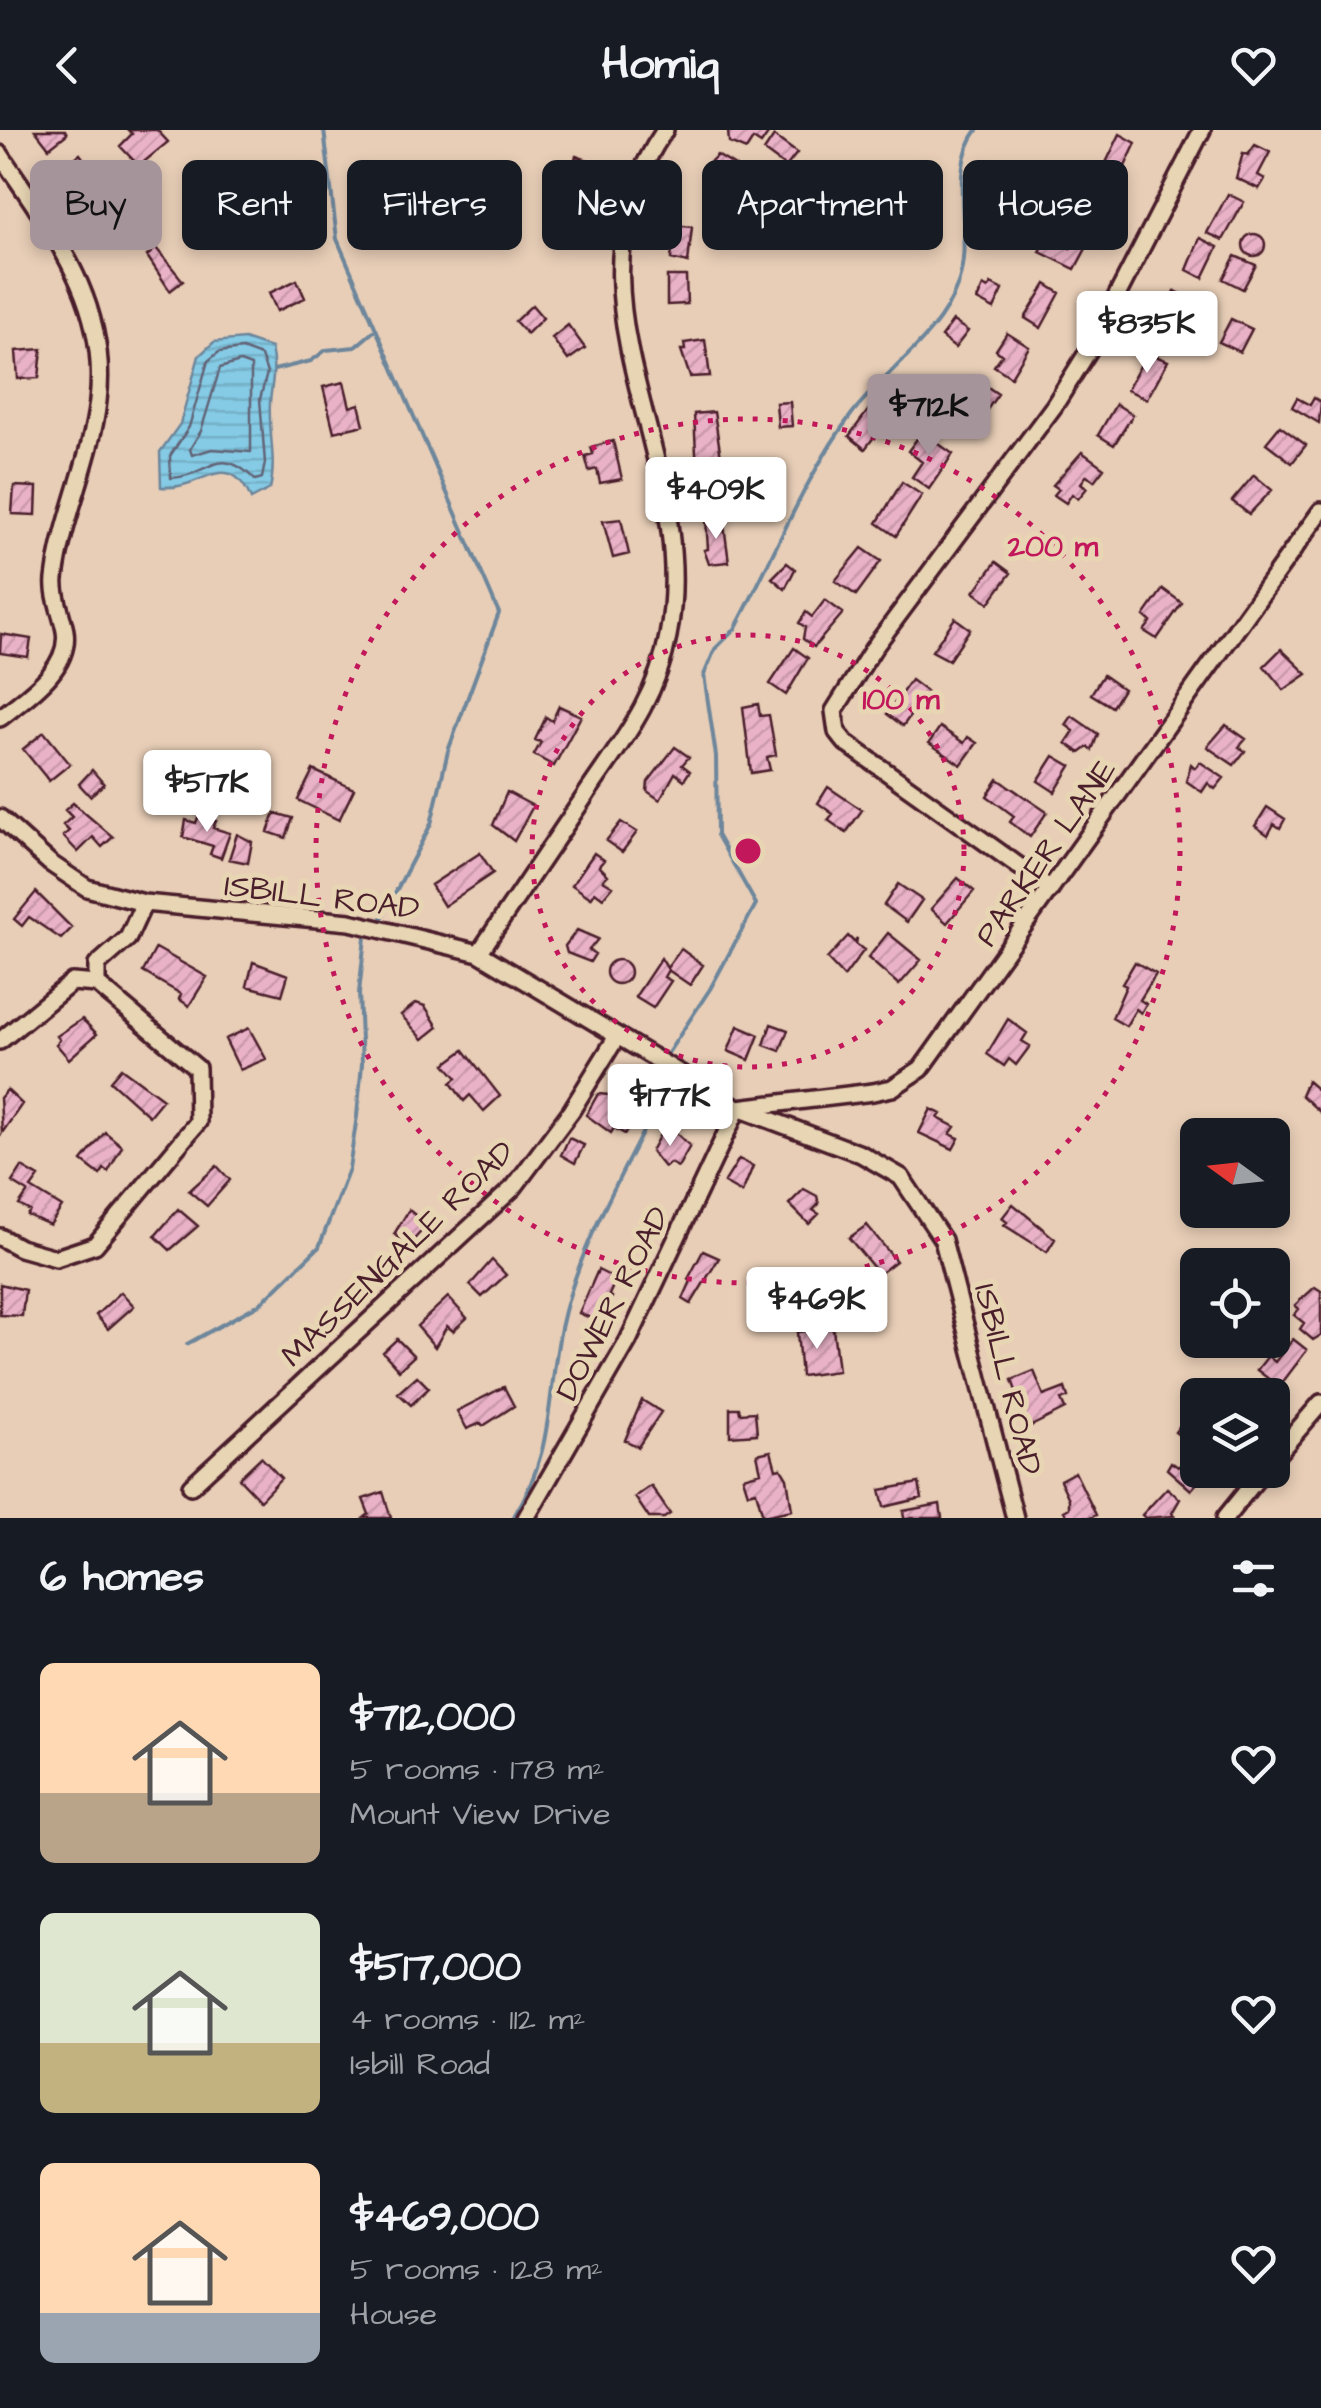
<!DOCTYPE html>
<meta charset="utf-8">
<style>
body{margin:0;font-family:"Architects Daughter",sans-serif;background:#242831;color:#f1f3f6;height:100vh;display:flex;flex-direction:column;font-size:38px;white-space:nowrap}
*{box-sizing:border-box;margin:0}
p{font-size:32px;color:#9ea1a6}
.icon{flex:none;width:55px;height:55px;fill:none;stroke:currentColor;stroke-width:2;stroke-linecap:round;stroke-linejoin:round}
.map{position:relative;height:1388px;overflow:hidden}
.panel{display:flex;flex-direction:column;background:#171b24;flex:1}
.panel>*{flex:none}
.hud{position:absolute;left:30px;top:30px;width:1262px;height:90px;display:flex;gap:20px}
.needle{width:65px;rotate:285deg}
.controls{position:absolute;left:1180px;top:988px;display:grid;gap:20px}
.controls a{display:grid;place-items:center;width:110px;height:110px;border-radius:15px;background:#171b24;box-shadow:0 5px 15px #0003;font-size:50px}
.price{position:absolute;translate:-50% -85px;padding:0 22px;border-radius:10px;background:#fff;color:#222;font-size:32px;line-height:65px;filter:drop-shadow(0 2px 5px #0008)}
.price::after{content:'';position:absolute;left:50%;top:60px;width:30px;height:22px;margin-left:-15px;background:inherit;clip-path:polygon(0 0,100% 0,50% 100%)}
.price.current{background:#a6949b;color:#111}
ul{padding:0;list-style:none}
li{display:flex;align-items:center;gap:30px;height:250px;padding:0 40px}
li span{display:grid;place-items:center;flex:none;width:280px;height:200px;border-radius:15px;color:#555}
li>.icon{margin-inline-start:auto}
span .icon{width:120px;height:120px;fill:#fffc;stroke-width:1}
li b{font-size:42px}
h2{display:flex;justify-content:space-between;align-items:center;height:120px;padding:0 40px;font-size:42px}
.pill{padding:0 35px;border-radius:15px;background:#171b24;box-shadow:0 5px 15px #0003;font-size:35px;line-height:90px}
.pill.current{background:#a6949b;color:#111}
header{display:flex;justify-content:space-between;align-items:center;height:130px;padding:0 40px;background:#171b24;font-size:45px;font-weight:700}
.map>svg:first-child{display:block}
.water{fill:url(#water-rules);stroke:#6d869b;stroke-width:2.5}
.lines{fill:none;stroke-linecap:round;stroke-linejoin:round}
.shore{stroke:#626476;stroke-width:2.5}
.stream{stroke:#6d869b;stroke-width:4}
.building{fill:url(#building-hatch);stroke:#4a1f2b;stroke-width:2.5}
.minor-casing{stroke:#4a1f2b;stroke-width:22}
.minor{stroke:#e7d5b3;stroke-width:15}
.ring{fill:none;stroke:#c2185b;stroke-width:5;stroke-dasharray:5 10}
.labels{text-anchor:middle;stroke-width:10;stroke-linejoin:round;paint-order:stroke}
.street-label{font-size:32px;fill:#4a1f2b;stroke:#e7d5b3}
.centre{fill:#c2185b;stroke:#e7d5b3;stroke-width:5}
.ring-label{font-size:30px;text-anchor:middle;font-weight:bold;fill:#c2185b;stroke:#e7d5b3;stroke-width:10;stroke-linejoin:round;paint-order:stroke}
</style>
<header><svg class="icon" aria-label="back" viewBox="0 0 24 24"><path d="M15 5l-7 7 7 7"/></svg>Homiq<svg class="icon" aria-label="heart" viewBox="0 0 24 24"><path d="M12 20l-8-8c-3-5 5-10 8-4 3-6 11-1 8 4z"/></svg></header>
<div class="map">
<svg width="1321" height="1388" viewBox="0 0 1321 1388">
<defs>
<pattern id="water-rules" width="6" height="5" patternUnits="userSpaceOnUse" patternTransform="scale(2.5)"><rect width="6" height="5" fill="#85cbe6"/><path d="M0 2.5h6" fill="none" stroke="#74aec5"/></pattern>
<pattern id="building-hatch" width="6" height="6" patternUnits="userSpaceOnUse" patternTransform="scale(2.5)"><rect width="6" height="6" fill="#eab2c7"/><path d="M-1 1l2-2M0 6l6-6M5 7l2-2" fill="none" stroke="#ca99ab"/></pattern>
</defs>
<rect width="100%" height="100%" fill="#e8ceb7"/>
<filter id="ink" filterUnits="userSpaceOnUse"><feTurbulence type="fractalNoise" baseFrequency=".01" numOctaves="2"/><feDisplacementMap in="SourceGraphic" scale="20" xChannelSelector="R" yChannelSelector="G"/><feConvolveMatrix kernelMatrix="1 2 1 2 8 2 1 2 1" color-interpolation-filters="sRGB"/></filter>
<g filter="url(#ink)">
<path class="water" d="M244 209 271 218C276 240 272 251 270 272 268 303 277 329 270 359L251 369C229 315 200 362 161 357L160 322 180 294 199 226 214 212Z"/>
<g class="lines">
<path class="shore" d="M242 219 261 226 267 243 260 269 265 333 262 348 255 350C219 312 208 347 171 348L170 326 189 297 208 231 219 222Z
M240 232 251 236V322L212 319 192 325 190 319 201 301 220 238Z"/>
<path class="stream" d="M324 0 337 109 499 483 448 621 431 694 382 788
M274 240 311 231 326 220 355 217 374 201
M668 923 710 859 756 774 717 705 716 626 704 545 715 519 735 499C772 431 805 346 851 285 884 241 938 209 957 156 976 107 945 42 977 0
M187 1214 261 1173 319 1117 349 1039 357 986 362 934 359 863 365 807
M513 1388C555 1320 546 1271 561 1198 579 1112 630 1032 667 953"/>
</g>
<path class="building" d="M35 0H65L67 4 49 18Z
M128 0H157L168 12 139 36 120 16 132 4Z
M728 1 768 0 770 1 761 14 753 9 746 20 729 13Z
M1120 4 1136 13 1121 45 1116 43 1114 48 1101 43Z
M774 6 797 23 786 37 764 21Z
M1255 15 1270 22 1258 45 1265 49 1259 59 1236 48 1243 23 1248 25Z
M80 24 101 53 84 65 63 37Z
M717 25 735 36 721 58 704 47 707 41 703 39Z
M576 26 597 33 585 79 560 68 565 51 557 49 563 33 572 36Z
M1086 46 1114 57 1099 91 1080 82 1088 67 1078 62Z
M1228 64 1244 72 1223 110 1207 103Z
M116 75 135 103 117 115 98 87Z
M675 95 692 97 688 133 671 129Z
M1243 115a11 11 0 1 1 22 0a11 11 0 1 1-22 0Z
M1074 104 1090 111 1075 139 1040 122 1047 107 1070 118Z
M1200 108 1218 117 1203 148 1187 140Z
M156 118 183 151 170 161 147 126Z
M1235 126 1256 135 1243 159 1223 149Z
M667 146H686L687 174 667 175Z
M297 150 305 168 277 181 269 163Z
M991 154 1003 160 994 179 977 170 983 156 988 159Z
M1046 154 1060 163 1041 198 1025 188Z
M1175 161 1202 174 1198 181 1205 185 1194 206 1187 202 1181 213 1156 201Z
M532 175 543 188 527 204 515 191Z
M1231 189 1252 199 1240 222 1219 212Z
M953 191 968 201 955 218 941 207Z
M568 195 585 218 568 230 552 208Z
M1007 203 1029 217 1011 247 994 236 1002 225 996 220Z
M705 210 710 246 690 247 681 220H685L684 213Z
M42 219 39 248 18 249 16 221Z
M1147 223 1168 231 1147 269 1127 260Z
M973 247 998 264 979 291 962 280 971 267 963 262Z
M344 252 350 277 359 274 364 295 334 302 323 257Z
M1297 268 1310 275 1314 268 1321 272 1319 293 1292 277Z
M790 272 792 296 778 297 776 273Z
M1116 274 1133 285 1114 315 1098 305Z
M870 278 886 291 865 319 849 306Z
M714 282 723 340 697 343 694 284Z
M1280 296 1306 315 1292 333 1266 313Z
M922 302 953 324 929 359 912 347 922 332 908 321Z
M613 311 622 349 600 353 597 339 589 341 585 326 593 324 591 317Z
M1082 322 1104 338 1094 351 1087 345 1081 353 1087 358 1078 369 1072 364 1066 373 1054 365 1059 359 1053 355Z
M1254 345 1272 360 1249 384 1232 371Z
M902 352 922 365 896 406 877 393Z
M14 356 37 357 36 385 12 384Z
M723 388 729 432 709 434 704 420 708 419 706 389Z
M621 389 629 424 613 428 603 391Z
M862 418 881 431 856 465 835 451Z
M996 432 1011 443 989 473 974 462Z
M787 433 795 439 785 459 772 448Z
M1163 459 1182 473 1157 509 1144 501 1151 492 1144 486Z
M825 470 843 483 814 517 803 509 805 497 799 493 806 482 812 487Z
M955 488 970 499 949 530 932 521Z
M1 504 31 509 28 527 0 523Z
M794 518 808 528 786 565 770 554Z
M1281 519 1307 544 1284 560 1264 536Z
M1103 545 1123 559 1112 577 1091 564Z
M911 550 927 562 903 596 887 584Z
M758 574 760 586 769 585 776 625 767 627 770 640 751 643 743 577Z
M559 576 581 586 554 636 534 625 541 612 535 610 546 587 552 591Z
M1072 586 1098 604 1092 620 1088 617 1080 623 1066 613 1074 601 1066 595Z
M1226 595 1246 609 1239 617 1245 621 1234 635 1207 617Z
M940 597 964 613 968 607 977 613 961 635 929 613Z
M44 602 70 634 49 651 23 619Z
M675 617 689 627 682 635 690 641 684 650 675 643 660 670 647 661 648 652Z
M1054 626 1071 636 1055 662 1038 651Z
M1200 632 1224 648 1215 659 1208 653 1202 662 1186 651 1191 634 1195 638Z
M92 640 104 654 90 666 79 654Z
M313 640 354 659 339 690 298 670Z
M998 649 1047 682 1030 707 1010 692 1014 686 987 666Z
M828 657 862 680 846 703 828 690 833 684 818 673Z
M507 662 533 676 514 711 493 695Z
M73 673 113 707 102 717 93 707 78 722 63 706 69 701 63 695 72 687 65 680Z
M1267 677 1285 689 1280 698 1274 694 1268 705 1255 696Z
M275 683 293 688 286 708 268 702Z
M199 685 216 691 213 698 230 703 221 728 210 724 213 716 183 707 186 690 196 693Z
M621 692 637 702 622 722 606 711Z
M237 704 252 712 248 733 229 729Z
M480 723 493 743 444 776 431 755Z
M594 723 604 730 599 736 608 745 603 750 613 756 603 768 595 762 591 768 572 755Z
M958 748 974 761 947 793 931 779Z
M898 754 922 770 907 792 884 775Z
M36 762 72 798 61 809 29 787 22 796 14 789Z
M577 800 598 809 589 820 595 824 590 832 567 823 565 816Z
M888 803 921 830 899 855 868 828Z
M848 806 854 812 857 808 856 814 864 820 844 847 827 829Z
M156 818 207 847 189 876 179 869 181 864 143 842Z
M681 819 703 835 690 855 668 840 664 847 671 851 653 878 635 867 661 828 667 838Z
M606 842a12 12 0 1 1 24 0a12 12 0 1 1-24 0Z
M253 832 288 845 282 865 247 856Z
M1135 832 1156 844 1140 870 1146 874 1141 883 1136 879 1126 896 1112 888 1126 856 1122 854Z
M416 873 425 876 438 897 423 909 401 885Z
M82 889 97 904 69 929 56 914 60 910 57 906Z
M1008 889 1027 903 1022 911 1030 916 1016 935 1009 929 1004 936 987 924Z
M771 894 788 900 780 921 764 915Z
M738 896 759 905 749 930 728 921Z
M249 898 266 929 240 940 225 909Z
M464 920 500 966 484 981 470 965 464 971 451 953 457 948 445 934Z
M121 938 163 969 149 986 110 951Z
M1307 951 1321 963V983L1301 965Z
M7 960 22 974 2 1003 0 968Z
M598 964 609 965 637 985 625 1004 614 998 611 1003 586 985Z
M931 979 941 984 938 988 955 997 950 1004 959 1008 953 1019 919 1003Z
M662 1001 670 1005 675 1002 690 1016 678 1037 670 1033 664 1037 651 1021Z
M105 1002 122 1016 108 1042 104 1039 100 1045 82 1031Z
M569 1008 584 1015 575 1033 561 1025Z
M739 1029 753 1036 742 1063 724 1053Z
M217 1036 230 1050 207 1076 189 1061Z
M22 1037 39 1047 31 1058 62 1077 50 1095 27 1085 30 1081 19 1075 28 1062 12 1052Z
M804 1059 817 1066 819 1074 813 1080 819 1084 809 1094 789 1074Z
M1013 1074 1055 1109 1047 1122 1004 1095 1007 1092 1002 1088Z
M178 1079 198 1096 170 1120 155 1106Z
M409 1080 427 1095 408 1116 394 1104Z
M867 1095 896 1131 879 1144 849 1108Z
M703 1121 719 1128 691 1174 683 1169 691 1151 688 1149Z
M492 1130 506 1145 482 1167 470 1155Z
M598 1140 616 1149 609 1165 612 1167 597 1191 579 1183Z
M0 1154 25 1160 22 1186 0 1185Z
M1315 1157 1321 1161V1205L1313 1210 1300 1199 1304 1193 1294 1185 1299 1179 1295 1175Z
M121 1162 134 1176 108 1199 96 1185Z
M448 1167 467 1188 453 1201 447 1196 435 1217 417 1196Z
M833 1198 838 1241 801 1246 797 1202Z
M397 1209 414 1226 399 1240 383 1222Z
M1293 1209 1307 1220 1279 1257 1257 1240 1268 1226 1275 1232Z
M1034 1241 1044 1266 1065 1258 1068 1267 1061 1270 1065 1279 1029 1297 1012 1250Z
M417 1246 429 1258 411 1275 398 1263Z
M504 1257 514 1276 483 1296 481 1293 467 1299 457 1281Z
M642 1270 661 1282 638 1317 625 1310Z
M730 1278H739L740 1283 755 1282 757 1304 730 1306Z
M1184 1290 1198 1300 1189 1313 1175 1302Z
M771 1321 776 1339 781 1338 787 1348 792 1380 763 1386 756 1361 748 1363 743 1347 761 1342 757 1324Z
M261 1327 281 1348 260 1370 239 1348Z
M1187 1329 1205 1344 1191 1360 1167 1339 1171 1332 1178 1337Z
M1075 1342 1096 1385 1090 1388 1067 1386 1064 1381 1069 1378V1369L1060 1350Z
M919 1353 922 1368 884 1377 880 1360Z
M651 1356 670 1384 664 1388H649L635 1367Z
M1167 1358 1180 1369 1172 1383 1174 1386 1145 1388 1142 1385Z
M383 1362 391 1388H364L369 1384 363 1369Z
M940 1374 942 1388H904L903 1381Z"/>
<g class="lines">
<g class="minor-casing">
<path id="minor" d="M0 24C51 101 110 172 98 271 91 331 62 389 55 449 53 465 62 484 65 501 71 539 26 567 0 588
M0 688 50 733 87 758 144 773 350 792 479 823 738 978 861 1024 901 1047 943 1110 1015 1388
M1051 759 846 613 837 602 834 581 873 519 1054 276 1089 220 1202 0
M479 823C514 771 550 718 585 666 620 614 657 569 668 506 703 326 548 170 665 0
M97 854V835L128 808 144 773
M0 911 72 852 97 854 197 938 198 992 95 1115 56 1128 20 1118 0 1107
M1272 1330 1321 1273
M191 1356 514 1057 571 981 616 908
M526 1388 628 1211 738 978 873 962 892 958 921 939 1321 381
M1225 1388 1264 1340"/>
</g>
<use href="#minor" class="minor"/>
</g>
</g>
<g class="ring">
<circle cx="748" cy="721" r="216"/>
<circle cx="748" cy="721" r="432"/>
</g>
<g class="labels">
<g class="street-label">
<text transform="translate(1045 722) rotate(-55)" y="11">PARKER LANE</text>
<text transform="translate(322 766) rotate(7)" y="11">ISBILL ROAD</text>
<text transform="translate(397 1123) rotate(-44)" y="11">MASSENGALE ROAD</text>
<text transform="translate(612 1173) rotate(-63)" y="11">DOWER ROAD</text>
<text transform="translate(1009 1249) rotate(76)" y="11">ISBILL ROAD</text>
</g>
</g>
<circle cx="748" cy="721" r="15" class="centre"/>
<g class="ring-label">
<text x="1053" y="426">200 m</text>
<text x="901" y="579">100 m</text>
</g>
</svg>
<div class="controls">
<a><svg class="needle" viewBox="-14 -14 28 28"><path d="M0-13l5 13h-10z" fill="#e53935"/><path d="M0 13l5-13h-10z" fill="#9ea1a6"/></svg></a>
<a><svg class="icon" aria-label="locate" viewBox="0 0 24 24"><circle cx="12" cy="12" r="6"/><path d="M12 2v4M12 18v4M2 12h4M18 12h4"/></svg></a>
<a><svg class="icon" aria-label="layers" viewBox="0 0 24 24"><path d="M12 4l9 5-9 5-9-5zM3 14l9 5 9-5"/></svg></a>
</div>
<b class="price" style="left:1147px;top:246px">$835K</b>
<b class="price current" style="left:929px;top:329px">$712K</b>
<b class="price" style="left:716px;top:412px">$409K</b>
<b class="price" style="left:207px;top:705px">$517K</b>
<b class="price" style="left:670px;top:1019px">$177K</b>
<b class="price" style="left:817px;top:1222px">$469K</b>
<div class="hud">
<a class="pill current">Buy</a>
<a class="pill">Rent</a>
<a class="pill">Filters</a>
<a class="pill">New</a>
<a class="pill">Apartment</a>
<a class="pill">House</a>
</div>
</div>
<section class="panel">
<h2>6 homes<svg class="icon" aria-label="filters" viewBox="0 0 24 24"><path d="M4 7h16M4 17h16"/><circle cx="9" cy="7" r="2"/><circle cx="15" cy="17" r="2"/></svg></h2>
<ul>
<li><span style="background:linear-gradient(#ffd9b3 65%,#b9a48a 0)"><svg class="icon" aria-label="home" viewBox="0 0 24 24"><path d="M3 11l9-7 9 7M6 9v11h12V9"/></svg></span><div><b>$712,000</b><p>5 rooms · 178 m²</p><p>Mount View Drive</p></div><svg class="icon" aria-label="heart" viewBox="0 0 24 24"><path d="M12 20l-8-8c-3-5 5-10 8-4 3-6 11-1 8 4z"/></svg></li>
<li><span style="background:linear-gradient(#dfe7d0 65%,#c2b280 0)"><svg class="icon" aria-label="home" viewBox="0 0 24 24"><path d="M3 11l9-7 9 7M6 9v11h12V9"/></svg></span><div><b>$517,000</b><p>4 rooms · 112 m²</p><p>Isbill Road</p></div><svg class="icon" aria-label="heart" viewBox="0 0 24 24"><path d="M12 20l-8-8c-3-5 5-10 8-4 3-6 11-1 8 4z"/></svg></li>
<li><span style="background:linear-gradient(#ffd9b3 75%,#9aa5b1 0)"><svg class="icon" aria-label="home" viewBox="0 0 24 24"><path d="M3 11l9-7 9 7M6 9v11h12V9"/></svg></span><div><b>$469,000</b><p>5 rooms · 128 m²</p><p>House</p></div><svg class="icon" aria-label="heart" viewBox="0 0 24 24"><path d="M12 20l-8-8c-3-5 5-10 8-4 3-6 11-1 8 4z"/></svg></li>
</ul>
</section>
